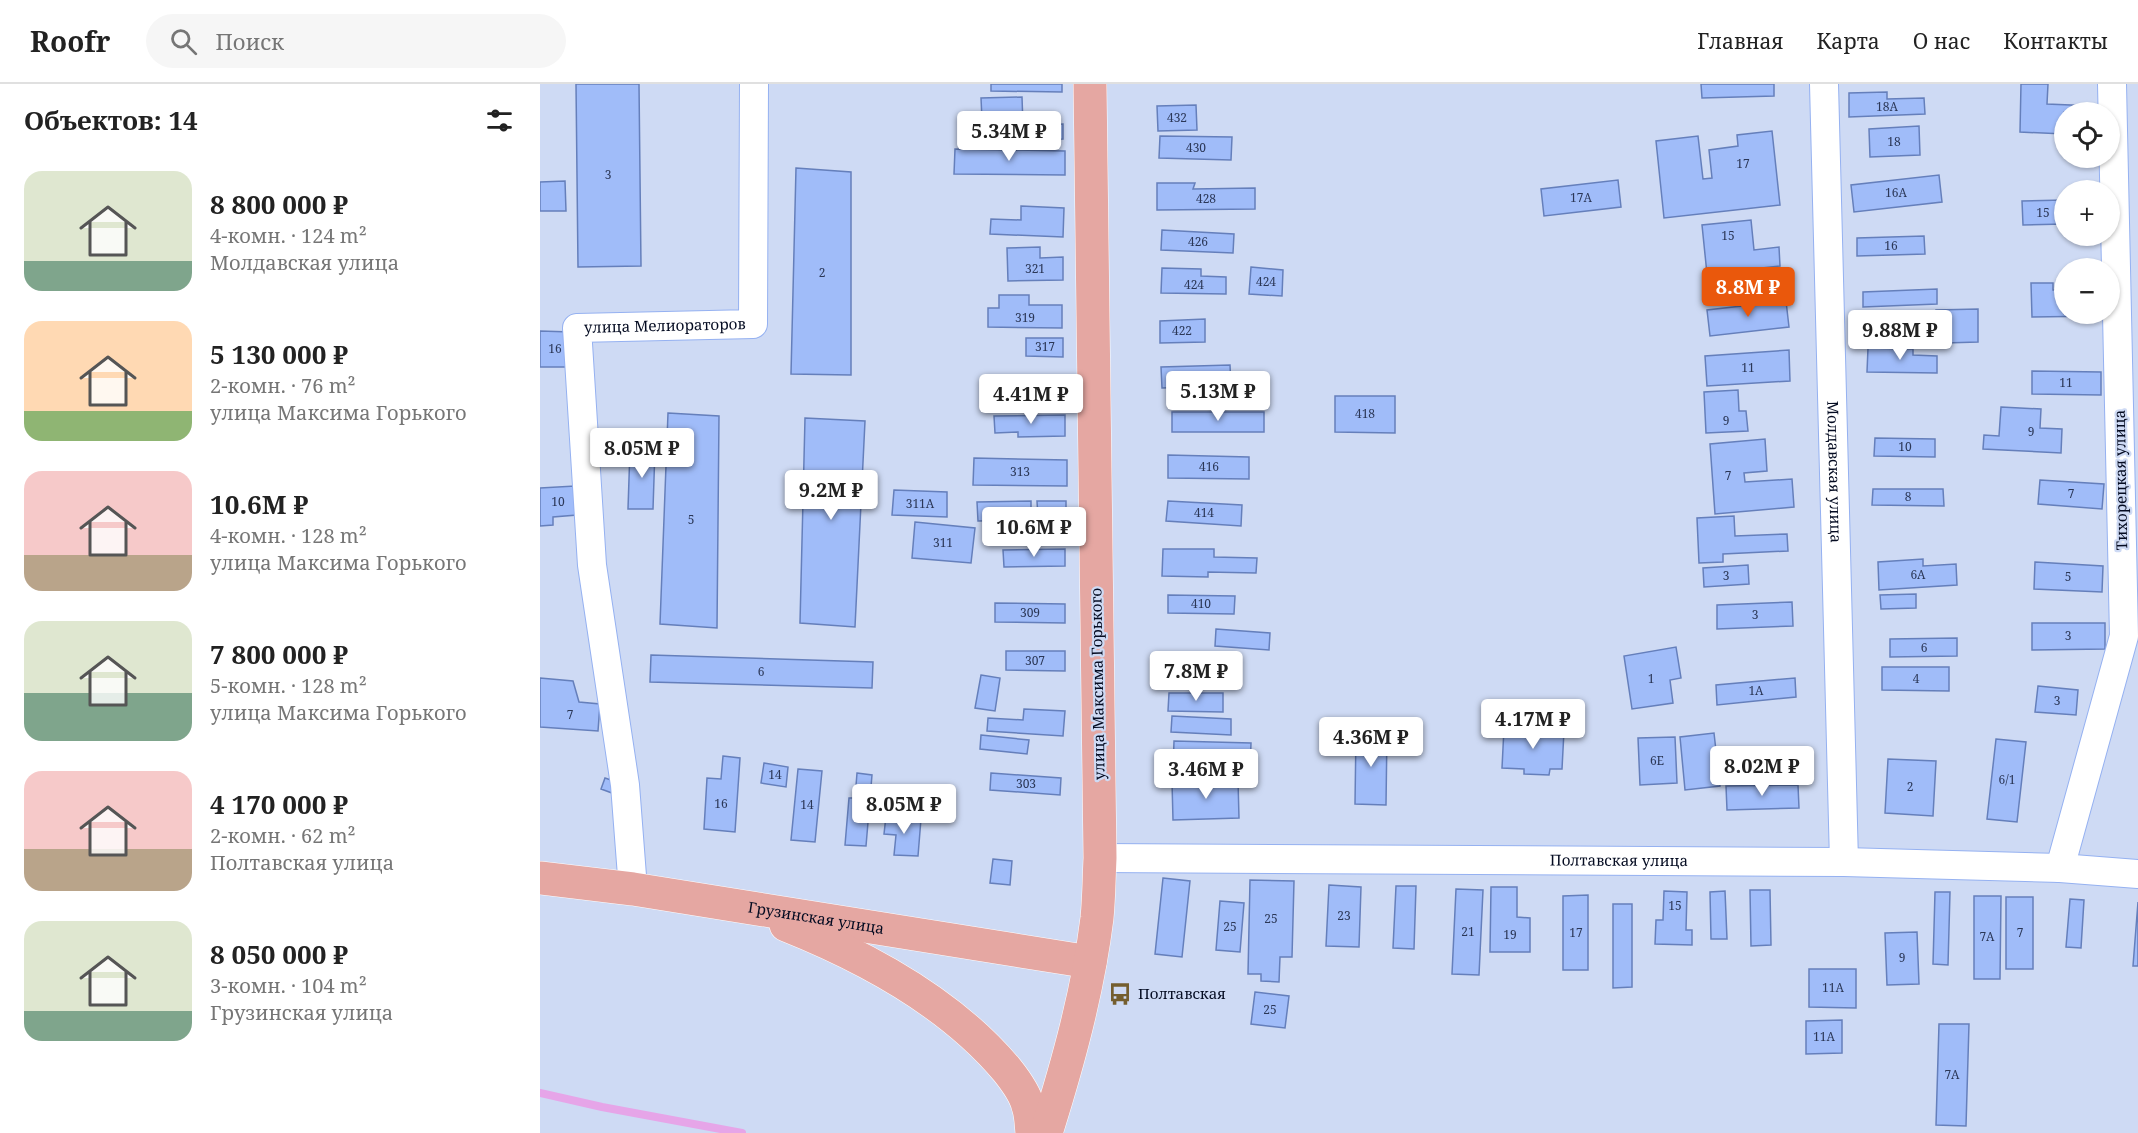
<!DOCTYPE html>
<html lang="ru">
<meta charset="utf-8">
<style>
body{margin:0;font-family:"Noto Serif",serif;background:#f6f6f6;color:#222;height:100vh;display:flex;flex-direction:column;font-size:22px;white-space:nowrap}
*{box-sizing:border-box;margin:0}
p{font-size:20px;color:#767676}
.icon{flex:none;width:33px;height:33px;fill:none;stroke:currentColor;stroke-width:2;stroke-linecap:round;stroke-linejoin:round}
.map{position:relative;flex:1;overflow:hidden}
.panel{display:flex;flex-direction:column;background:#fff;width:540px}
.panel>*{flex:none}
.controls{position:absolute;left:1514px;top:18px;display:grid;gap:12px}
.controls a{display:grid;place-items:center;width:66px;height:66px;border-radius:50%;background:#fff;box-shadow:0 2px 4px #0004;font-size:30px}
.price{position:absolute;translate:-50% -51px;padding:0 14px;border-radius:6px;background:#fff;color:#222;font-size:20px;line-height:39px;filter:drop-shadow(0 2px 3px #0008)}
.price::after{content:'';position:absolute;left:50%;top:36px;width:18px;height:14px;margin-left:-9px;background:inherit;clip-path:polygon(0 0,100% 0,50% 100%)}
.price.current{background:#ea580c;color:#fff}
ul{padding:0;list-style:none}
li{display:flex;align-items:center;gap:18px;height:150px;padding:0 24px}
li span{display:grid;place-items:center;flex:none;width:168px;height:120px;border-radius:18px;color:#555}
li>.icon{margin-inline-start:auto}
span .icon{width:72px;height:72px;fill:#fffc;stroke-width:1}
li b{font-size:26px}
h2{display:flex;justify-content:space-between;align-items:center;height:72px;padding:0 24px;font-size:26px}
header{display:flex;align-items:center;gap:36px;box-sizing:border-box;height:84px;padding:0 30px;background:#fff;border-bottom:2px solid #e0e0e0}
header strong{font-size:28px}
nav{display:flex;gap:33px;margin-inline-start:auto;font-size:21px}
.search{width:420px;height:54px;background:#f6f6f6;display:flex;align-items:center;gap:15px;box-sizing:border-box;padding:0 21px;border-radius:33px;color:#767676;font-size:22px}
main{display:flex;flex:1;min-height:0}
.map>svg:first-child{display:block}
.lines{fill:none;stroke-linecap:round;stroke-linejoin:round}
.stream{stroke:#e6a5e8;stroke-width:8}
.building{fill:#a0bcf9;stroke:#657fbb;stroke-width:1.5}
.minor-casing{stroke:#95b1f1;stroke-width:30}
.major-casing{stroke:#fff;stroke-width:34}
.minor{stroke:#fff;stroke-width:28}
.major{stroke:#e5a7a2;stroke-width:33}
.labels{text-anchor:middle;stroke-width:4.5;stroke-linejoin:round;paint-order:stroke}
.number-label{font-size:12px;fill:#2b3757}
.street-label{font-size:15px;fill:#040b21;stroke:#cedaf4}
.poi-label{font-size:15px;fill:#040b21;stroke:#cedaf4;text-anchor:start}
</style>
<header>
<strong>Roofr</strong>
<div class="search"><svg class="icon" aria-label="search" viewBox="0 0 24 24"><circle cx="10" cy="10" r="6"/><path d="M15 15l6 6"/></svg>Поиск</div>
<nav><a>Главная</a><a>Карта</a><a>О нас</a><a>Контакты</a></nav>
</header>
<main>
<section class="panel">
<h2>Объектов: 14<svg class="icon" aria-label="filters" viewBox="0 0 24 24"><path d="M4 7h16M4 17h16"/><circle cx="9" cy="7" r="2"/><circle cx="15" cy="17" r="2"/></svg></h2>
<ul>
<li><span style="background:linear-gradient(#dfe7d0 75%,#7fa58c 0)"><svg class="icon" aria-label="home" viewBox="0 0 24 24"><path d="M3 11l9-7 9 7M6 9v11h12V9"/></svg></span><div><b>8 800 000 ₽</b><p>4-комн. · 124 m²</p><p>Молдавская улица</p></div></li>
<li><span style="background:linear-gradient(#ffd9b3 75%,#8fb573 0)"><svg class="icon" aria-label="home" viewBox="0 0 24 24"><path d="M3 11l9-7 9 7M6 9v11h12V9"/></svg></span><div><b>5 130 000 ₽</b><p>2-комн. · 76 m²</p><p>улица Максима Горького</p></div></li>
<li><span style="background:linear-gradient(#f6c9c9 70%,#b9a48a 0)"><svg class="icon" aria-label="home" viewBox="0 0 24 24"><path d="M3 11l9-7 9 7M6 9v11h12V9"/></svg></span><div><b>10.6M ₽</b><p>4-комн. · 128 m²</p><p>улица Максима Горького</p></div></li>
<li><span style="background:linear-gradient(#dfe7d0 60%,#7fa58c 0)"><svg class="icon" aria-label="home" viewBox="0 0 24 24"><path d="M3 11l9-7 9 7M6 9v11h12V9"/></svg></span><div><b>7 800 000 ₽</b><p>5-комн. · 128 m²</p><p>улица Максима Горького</p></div></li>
<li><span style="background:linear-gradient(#f6c9c9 65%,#b9a48a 0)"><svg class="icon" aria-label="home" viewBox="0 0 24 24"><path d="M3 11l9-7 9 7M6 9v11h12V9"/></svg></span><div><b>4 170 000 ₽</b><p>2-комн. · 62 m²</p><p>Полтавская улица</p></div></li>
<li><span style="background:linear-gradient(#dfe7d0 75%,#7fa58c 0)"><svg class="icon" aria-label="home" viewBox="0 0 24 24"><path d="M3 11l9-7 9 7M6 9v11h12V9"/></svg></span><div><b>8 050 000 ₽</b><p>3-комн. · 104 m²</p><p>Грузинская улица</p></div></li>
</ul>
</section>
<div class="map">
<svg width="1598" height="1049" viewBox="0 0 1598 1049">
<rect width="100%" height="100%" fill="#cedaf4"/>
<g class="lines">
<path class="stream" d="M0 1009 62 1023 202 1049"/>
</g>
<path class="building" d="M36 0H99L101 182 38 183Z
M451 0H522V8L451 7Z
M1161 0H1234V12L1162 14Z
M1481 0H1508L1507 20 1554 22V28H1524V50L1480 48Z
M1347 8V15L1384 14 1385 30 1309 33V9Z
M482 13 483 41 523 40V55L443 58 441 14Z
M656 21 657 46 618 47 617 22Z
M1379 42 1380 71 1330 73 1329 45Z
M1232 47 1240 121 1124 134 1116 57 1158 52 1163 95 1172 94 1169 66 1198 62 1197 51Z
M620 52 692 53 691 76 619 74Z
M415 65 525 67V91L414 90Z
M256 84 311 88V291L251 290Z
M1399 91 1402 118 1314 128 1311 101Z
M1078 96 1081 123 1004 132 1001 105Z
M25 97 26 127H0V98Z
M617 99H655L653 105 715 104V125L617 126Z
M1524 116V140L1483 141 1482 117Z
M481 122 524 124 523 153 450 150 451 135 481 136Z
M1211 136 1214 166 1239 163 1240 182 1167 190 1162 141Z
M622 146 694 150 693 169 621 166Z
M1384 152 1385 170 1317 172V154Z
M500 163V174L523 173V196L468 197 467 164Z
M711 183 743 186 742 212 709 210Z
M622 184 661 185V192L686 193V210L621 209Z
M1491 199H1513V206H1524V230H1561V232L1492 233Z
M1397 205V220L1323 223V208Z
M459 211H489V221H522V244L448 243V224H459Z
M1246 217 1249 243 1170 252 1167 226Z
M1438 225V258L1405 259 1404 246 1396 239V226Z
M665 235V258L620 259V237Z
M0 247 31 248 30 283H0Z
M486 254H523V273L486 272Z
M1328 264 1373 265V271L1397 272V289L1327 288Z
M1249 266 1250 297 1167 302 1165 272Z
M690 281 691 302 622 304 621 283Z
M1492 287 1561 288V311L1492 310Z
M523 304 524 325 458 327V306Z
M1198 306 1199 327H1206L1208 347 1166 349 1164 308Z
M795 312H855V349L795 348Z
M1461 323 1501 325 1500 344 1522 345 1521 369 1443 365 1444 351 1459 352Z
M632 328H724V348H632Z
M128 329 179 332 177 544 120 540Z
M525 331V352L478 353V348L455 349 454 332Z
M265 334 325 337 315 543 260 539Z
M1335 354 1395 355V373L1334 372Z
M1225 355 1227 387 1204 389 1205 398 1252 395 1254 423 1175 430 1170 360Z
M90 365H115L113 425H88Z
M628 371 709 373V395L628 394Z
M434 374 527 376V402L433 401Z
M1500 396 1564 400 1562 425 1498 420Z
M35 402 37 431 13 433V441L0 442V404Z
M1333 405H1403L1404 422 1332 421Z
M354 406 407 408V433L352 431Z
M491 417V436L438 437 437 418Z
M497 417H526V434H498Z
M628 417 702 421 701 442 626 437Z
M1194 432 1195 452 1247 450 1248 467 1183 470V478L1159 479 1157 434Z
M375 438 435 444 431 479 372 474Z
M525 465V482L464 483 463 466Z
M623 465H674V473L717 474 716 489 668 488V493L622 492Z
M1383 475V482L1416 480 1417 501 1339 506 1338 478Z
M1495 478 1563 482 1562 508 1494 505Z
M1208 481 1209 500 1164 503 1163 484Z
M1376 510V524L1341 525 1340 511Z
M628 511 695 512 694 530 628 529Z
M1252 518 1253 542 1177 545V521Z
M455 519 525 520V539L455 538Z
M1492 539H1565V565L1492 566Z
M676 545 730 549 729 566 675 562Z
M1417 554V572L1350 573V555Z
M1136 563 1141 594 1130 596 1133 619 1092 625 1084 572Z
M466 567H525V587L466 586Z
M111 571 333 578 332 604 110 598Z
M1342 583H1409V607L1342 606Z
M441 591 460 594 455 627 435 624Z
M0 594 33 597 39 618 60 620 58 647 0 643Z
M1255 594 1256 613 1177 621 1176 601Z
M1498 602 1538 606 1536 631 1495 628Z
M629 609H683V628L628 627Z
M484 625 525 627 523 652 447 647 448 634 483 636Z
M632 632 691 635V651L631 648Z
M964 644 1024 647 1022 685H1010L1009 691 984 690V685L962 684Z
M816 648H847L846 721 815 720Z
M1174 649 1180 702 1145 706 1140 653Z
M441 651 489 656 487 670 440 665Z
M1135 653 1137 699 1100 701 1098 654Z
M1456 655 1486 658 1477 738 1447 735Z
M634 657 711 659 710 687 633 686Z
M183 672 200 674 195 748 164 745 167 694 181 695Z
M1348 675 1396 677 1393 732 1345 729Z
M224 679 248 683 246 703 221 699Z
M258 685 282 687 275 758 251 756Z
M317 689 332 691 326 762 305 761 309 714H315Z
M451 689 521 694 520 711 450 706Z
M65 694 77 698 72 709 61 705Z
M698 696 699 734 633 736 632 698Z
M1258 701 1259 724 1187 726 1186 702Z
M346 732 381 735 378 772 354 771 356 751 344 750Z
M453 775 472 777 470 801 450 799Z
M623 794 650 797 642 873 615 870Z
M710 796 754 797 752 873H740L739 898 721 897V890H708Z
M789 801 821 803 819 863 786 862Z
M856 802H876L874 865 853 864Z
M951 803H977V833L990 834V868H950Z
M916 805 943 806 939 891 912 890Z
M1210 806H1230L1231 861 1211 862Z
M1124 807 1147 808 1146 846H1152V861L1115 860 1116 836H1123Z
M1185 807 1187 855H1171L1170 808Z
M1395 808H1410L1408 881 1393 880Z
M1048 811V886H1023V812Z
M1434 812H1461L1460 895H1434Z
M1466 813H1493V885H1466Z
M1530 815 1544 816 1541 864 1526 863Z
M680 817 704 819 700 868 676 866Z
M1598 818V882H1593Z
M1073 820H1092V903L1073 904Z
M1377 848 1379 900 1347 901 1345 849Z
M1269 885H1316V924L1269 923Z
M715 908 749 912 745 944 711 940Z
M1302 936V969L1266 970V937Z
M1399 940H1429L1426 1042 1396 1041Z"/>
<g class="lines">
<g class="minor-casing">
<g id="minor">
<path id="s1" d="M1284 0 1304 778"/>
<path id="s2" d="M560 774 1304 778 1520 784 1598 790"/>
<path d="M1520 784 1584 552 1572 0"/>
<path id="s3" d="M93 805 85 701 52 481 37 244 213 240 214 0"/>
</g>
</g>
<g class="major-casing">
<g id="major">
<path id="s4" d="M0 794 93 805 550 878"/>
<path d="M246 841C326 873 411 919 467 986 475 996 485 1009 488 1022 491 1030 491 1040 492 1049"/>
<path d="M506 1049C528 979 548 907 557 834 559 814 559 794 560 774L550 0"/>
</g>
</g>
<use href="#minor" class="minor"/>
<use href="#major" class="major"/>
</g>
<defs>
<g id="bus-bare" transform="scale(1.8)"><path d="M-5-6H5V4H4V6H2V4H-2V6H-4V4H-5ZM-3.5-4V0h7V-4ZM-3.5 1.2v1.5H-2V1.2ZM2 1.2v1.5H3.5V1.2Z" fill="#745e2e" stroke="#cedaf4" stroke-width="2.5" paint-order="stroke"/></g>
</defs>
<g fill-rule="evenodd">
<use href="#bus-bare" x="580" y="910"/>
</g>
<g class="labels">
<g class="number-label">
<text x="1347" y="27">18А</text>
<text x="637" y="38">432</text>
<text x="1354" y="62">18</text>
<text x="656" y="68">430</text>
<text x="1203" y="84">17</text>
<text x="68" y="95">3</text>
<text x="1356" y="113">16А</text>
<text x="1041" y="118">17А</text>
<text x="666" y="119">428</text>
<text x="1503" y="133">15</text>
<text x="1188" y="156">15</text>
<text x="658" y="162">426</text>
<text x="1351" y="166">16</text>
<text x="495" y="189">321</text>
<text x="282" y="193">2</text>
<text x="726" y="202">424</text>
<text x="654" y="205">424</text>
<text x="485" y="238">319</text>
<text x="642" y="251">422</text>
<text x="505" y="267">317</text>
<text x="15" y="269">16</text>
<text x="1208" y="288">11</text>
<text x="1526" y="303">11</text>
<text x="825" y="334">418</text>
<text x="1186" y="341">9</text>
<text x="1491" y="352">9</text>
<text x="1365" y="367">10</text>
<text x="669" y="387">416</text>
<text x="480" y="392">313</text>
<text x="1188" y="396">7</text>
<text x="1531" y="414">7</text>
<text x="1368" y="417">8</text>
<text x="18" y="422">10</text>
<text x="380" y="424">311А</text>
<text x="664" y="433">414</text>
<text x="151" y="440">5</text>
<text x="403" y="463">311</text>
<text x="1378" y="495">6А</text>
<text x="1186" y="496">3</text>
<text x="1528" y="497">5</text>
<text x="661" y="524">410</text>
<text x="490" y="533">309</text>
<text x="1215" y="535">3</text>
<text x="1528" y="556">3</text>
<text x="1384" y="568">6</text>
<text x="495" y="581">307</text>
<text x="221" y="592">6</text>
<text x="1111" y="599">1</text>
<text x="1376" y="599">4</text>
<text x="1216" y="611">1А</text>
<text x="1517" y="621">3</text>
<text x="30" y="635">7</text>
<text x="1117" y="681">6Е</text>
<text x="235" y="695">14</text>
<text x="1467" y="700">6/1</text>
<text x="486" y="704">303</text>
<text x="1370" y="707">2</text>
<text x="181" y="724">16</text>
<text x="267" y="725">14</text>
<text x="1135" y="826">15</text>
<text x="804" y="836">23</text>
<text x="731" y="839">25</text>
<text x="690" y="847">25</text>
<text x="928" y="852">21</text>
<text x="1036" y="853">17</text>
<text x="1480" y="853">7</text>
<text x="970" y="855">19</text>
<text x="1447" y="857">7А</text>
<text x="1362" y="878">9</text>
<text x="1293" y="908">11А</text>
<text x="730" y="930">25</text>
<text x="1284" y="957">11А</text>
<text x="1412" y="995">7А</text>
</g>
<g class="street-label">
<text dy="5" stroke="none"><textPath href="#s3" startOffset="652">улица Мелиораторов</textPath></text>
<text dy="5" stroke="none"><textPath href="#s1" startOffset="388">Молдавская улица</textPath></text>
<text transform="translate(1581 396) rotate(-91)" y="5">Тихорецкая улица</text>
<text transform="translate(558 600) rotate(-91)" y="5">улица Максима Горького</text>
<text dy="5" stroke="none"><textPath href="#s2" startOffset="519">Полтавская улица</textPath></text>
<text dy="5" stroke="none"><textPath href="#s4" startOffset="279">Грузинская улица</textPath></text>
</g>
<g class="poi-label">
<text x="598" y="915">Полтавская</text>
</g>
</g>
</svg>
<div class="controls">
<a><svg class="icon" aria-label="locate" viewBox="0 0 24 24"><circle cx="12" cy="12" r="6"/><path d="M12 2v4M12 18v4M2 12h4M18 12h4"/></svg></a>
<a>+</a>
<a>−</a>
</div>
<b class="price" style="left:469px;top:78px">5.34M ₽</b>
<b class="price current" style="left:1208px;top:234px">8.8M ₽</b>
<b class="price" style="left:1360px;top:277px">9.88M ₽</b>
<b class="price" style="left:678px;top:338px">5.13M ₽</b>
<b class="price" style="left:491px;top:341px">4.41M ₽</b>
<b class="price" style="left:102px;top:395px">8.05M ₽</b>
<b class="price" style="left:291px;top:437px">9.2M ₽</b>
<b class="price" style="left:494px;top:474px">10.6M ₽</b>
<b class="price" style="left:656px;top:618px">7.8M ₽</b>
<b class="price" style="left:993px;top:666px">4.17M ₽</b>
<b class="price" style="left:831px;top:684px">4.36M ₽</b>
<b class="price" style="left:1222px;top:713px">8.02M ₽</b>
<b class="price" style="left:666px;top:716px">3.46M ₽</b>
<b class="price" style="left:364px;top:751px">8.05M ₽</b>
</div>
</main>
